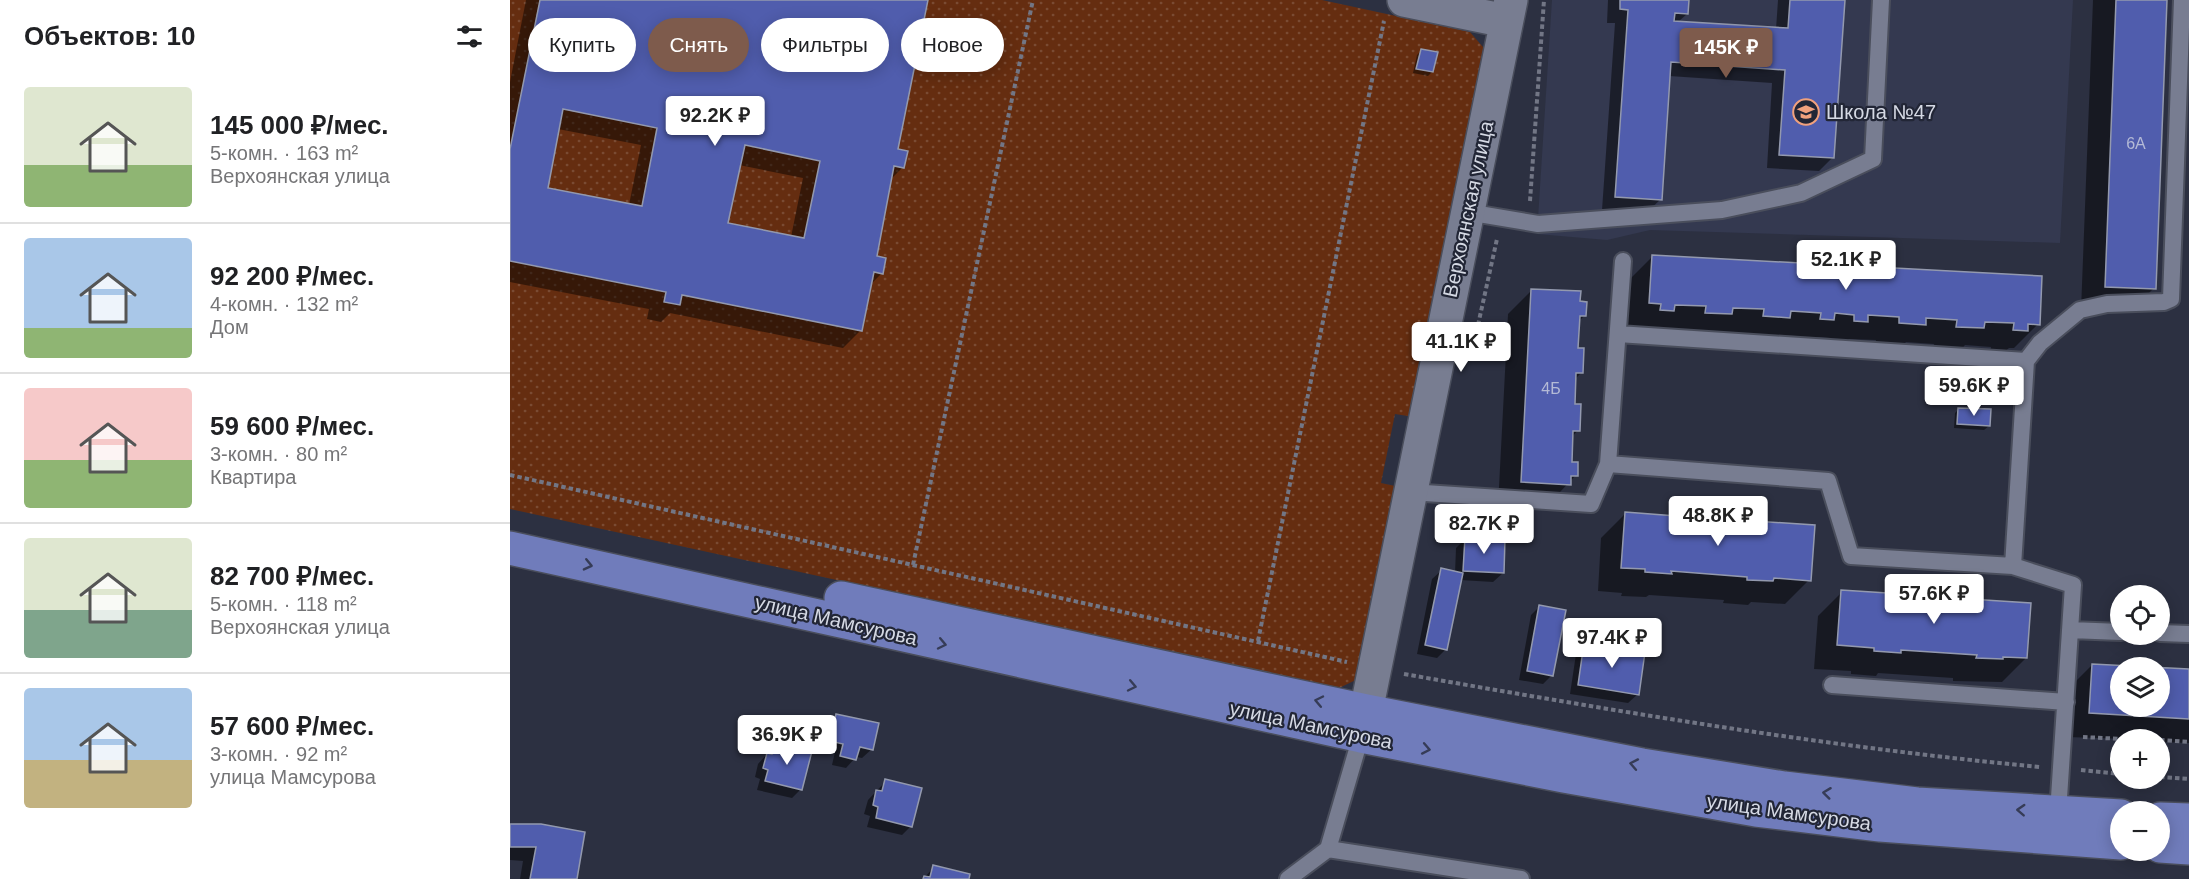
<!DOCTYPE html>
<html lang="ru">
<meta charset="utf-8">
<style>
body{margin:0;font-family:Helvetica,sans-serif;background:#f2f2f2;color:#202124;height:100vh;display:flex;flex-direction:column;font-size:22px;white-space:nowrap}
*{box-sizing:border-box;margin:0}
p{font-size:20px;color:#757577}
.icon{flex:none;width:33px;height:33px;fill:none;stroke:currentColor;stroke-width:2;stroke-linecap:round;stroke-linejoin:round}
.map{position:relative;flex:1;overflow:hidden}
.side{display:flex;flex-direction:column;background:#fff;width:510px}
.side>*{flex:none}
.banner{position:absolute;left:18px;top:18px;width:570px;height:54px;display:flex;gap:12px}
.controls{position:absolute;left:1600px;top:585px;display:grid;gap:12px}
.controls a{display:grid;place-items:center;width:60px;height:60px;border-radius:50%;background:#fff;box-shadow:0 3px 15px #0003;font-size:30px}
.price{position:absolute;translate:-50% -51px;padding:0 14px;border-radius:6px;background:#fff;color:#222;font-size:20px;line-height:39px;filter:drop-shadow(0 2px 3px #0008)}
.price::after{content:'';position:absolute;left:50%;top:36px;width:18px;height:14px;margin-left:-9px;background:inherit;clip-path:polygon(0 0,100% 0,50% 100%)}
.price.on{background:#7e5b4c;color:#fff}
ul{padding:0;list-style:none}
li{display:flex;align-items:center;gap:18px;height:150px;padding:0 24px}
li+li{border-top:2px solid #e0e0e0}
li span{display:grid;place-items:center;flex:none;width:168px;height:120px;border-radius:6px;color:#555}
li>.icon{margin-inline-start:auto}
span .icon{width:72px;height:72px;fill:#fffc;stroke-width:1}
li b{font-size:26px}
h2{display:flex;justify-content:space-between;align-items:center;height:72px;padding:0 24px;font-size:26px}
.pill{padding:0 21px;border-radius:27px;background:#fff;box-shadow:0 3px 15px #0003;font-size:21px;line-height:54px}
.pill.on{background:#7e5b4c;color:#fff}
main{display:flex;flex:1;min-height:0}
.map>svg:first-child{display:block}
.built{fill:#343950}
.park{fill:url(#park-dots)}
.shadow{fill:#0007;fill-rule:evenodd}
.building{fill:#505dad;stroke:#9399ae;stroke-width:1.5;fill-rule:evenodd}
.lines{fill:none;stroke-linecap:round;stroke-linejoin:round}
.lane-casing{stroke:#4a4e5c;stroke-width:20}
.street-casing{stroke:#4a4e5c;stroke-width:36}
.primary-casing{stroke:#4a4e5c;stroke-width:36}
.path{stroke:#727685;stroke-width:4;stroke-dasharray:4.5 3;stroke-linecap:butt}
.lane{stroke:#787d91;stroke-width:16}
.street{stroke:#787d91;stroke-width:33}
.primary{stroke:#707cbb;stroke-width:33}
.oneway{stroke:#363c57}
.labels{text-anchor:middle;stroke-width:4.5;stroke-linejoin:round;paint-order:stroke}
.number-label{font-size:16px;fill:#b4bad6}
.poi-label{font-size:20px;fill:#d5d9e4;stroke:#222636;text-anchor:start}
.street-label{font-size:20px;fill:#d5d9e4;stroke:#222636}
</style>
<main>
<section class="side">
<h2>Объектов: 10<svg class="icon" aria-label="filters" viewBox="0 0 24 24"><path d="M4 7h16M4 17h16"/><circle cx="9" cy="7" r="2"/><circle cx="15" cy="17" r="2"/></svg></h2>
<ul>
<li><span style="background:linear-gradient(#dfe7d0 65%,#8fb573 0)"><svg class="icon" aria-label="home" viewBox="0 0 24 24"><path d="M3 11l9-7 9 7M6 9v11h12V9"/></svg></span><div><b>145 000 ₽/мес.</b><p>5-комн. · 163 m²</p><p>Верхоянская улица</p></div></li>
<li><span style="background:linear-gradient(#a9c7e8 75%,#8fb573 0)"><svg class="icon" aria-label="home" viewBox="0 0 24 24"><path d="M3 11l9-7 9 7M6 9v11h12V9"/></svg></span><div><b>92 200 ₽/мес.</b><p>4-комн. · 132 m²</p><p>Дом</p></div></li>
<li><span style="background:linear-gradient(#f6c9c9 60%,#8fb573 0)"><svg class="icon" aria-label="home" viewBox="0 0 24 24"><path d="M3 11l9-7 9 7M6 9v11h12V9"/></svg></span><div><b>59 600 ₽/мес.</b><p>3-комн. · 80 m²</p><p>Квартира</p></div></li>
<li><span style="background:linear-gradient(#dfe7d0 60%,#7fa58c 0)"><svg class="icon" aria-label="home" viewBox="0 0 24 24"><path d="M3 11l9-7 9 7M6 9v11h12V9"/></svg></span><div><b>82 700 ₽/мес.</b><p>5-комн. · 118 m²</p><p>Верхоянская улица</p></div></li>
<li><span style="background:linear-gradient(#a9c7e8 60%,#c2b280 0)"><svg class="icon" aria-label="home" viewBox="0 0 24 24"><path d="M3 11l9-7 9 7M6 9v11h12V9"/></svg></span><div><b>57 600 ₽/мес.</b><p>3-комн. · 92 m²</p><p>улица Мамсурова</p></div></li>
</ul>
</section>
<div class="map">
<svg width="1679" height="879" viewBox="0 0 1679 879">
<defs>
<pattern id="park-dots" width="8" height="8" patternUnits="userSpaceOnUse" patternTransform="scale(1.5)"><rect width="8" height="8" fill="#652d10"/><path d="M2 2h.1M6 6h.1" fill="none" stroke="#7a4b33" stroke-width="1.8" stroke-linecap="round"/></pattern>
</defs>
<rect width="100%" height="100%" fill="#2c3041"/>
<path class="built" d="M1042 0H1563L1550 243 1140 230 1097 240 1027 234Z"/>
<path class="park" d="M0 0H812L960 32 979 54 904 417 885 414 871 483 890 487 850 678 827 689 0 509Z"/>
<path class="shadow" d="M16 0H416L386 151 393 167 380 180 365 258 371 274 360 285 351 330 333 348 160 313 151 322 137 319 139 309 0 282V82ZM48 129 131 145 119 205 36 189ZM229 165 293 178 281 237 217 224Z
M1098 0H1178L1177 14 1168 22 1266 29 1268 0H1334L1323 157 1309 171 1257 168 1262 83 1159 76 1150 200 1136 213 1092 210 1105 23H1097Z
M1583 0H1656L1644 288 1620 312 1571 310Z
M911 51 922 72 918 76 903 73 907 55Z
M1143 256 1528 324 1504 348H1499L1492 354 1480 353 1481 347 1455 345 1449 352 1423 350 1424 344 1396 342 1390 348 1365 347 1366 340 1339 339 1333 345 1321 344V338L1305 337 1299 343H1287V336L1262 335 1255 341 1230 340V333L1203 331 1197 337 1172 336V330L1116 327 1119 280Z
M1022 290 1069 303 1075 315 1068 322 1066 349 1072 372 1065 379 1063 405 1068 430 1062 437 1060 463 1066 475 1035 508 988 506 998 314Z
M1449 409 1479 426 1474 430 1444 428 1445 413Z
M1115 514 1208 526 1214 521 1299 580 1275 604 1241 602 1238 605 1213 603 1214 600 1139 595 1136 597 1111 596 1112 593 1088 591 1091 538Z
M955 539 993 573 983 582 950 580 936 649 927 658 907 654 922 579 932 570 945 573 946 548Z
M1332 592 1439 605 1444 599 1516 658 1492 682 1443 681V678L1368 673 1366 676 1341 674V671L1304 669 1308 616Z
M1030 606 1042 675 1033 684 1009 680 1021 615Z
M1075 644 1128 694 1118 703 1060 694 1066 654Z
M1582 665 1611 668V706H1650V669L1679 670V743L1650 742V740L1556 737 1558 689Z
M326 716 362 749 352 758 346 757 336 768 322 765 325 752 312 750 317 725Z
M266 744 291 789 282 798 247 790 250 779 245 777 248 764Z
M376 781 401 826 392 835 357 827 360 816 354 814 358 800Z
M0 825 65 879H10L13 861 0 860Z
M424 867 457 879H413Z"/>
<path class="building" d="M30 0H418L388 149 398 151 394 168 384 166 367 256 376 258 373 274 364 272 352 331 172 295 170 305 154 302 156 292 0 261V149ZM53 109 147 128 132 206 38 188ZM235 145 310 161 294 238 218 223Z
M1110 0H1179L1178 14 1165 13 1164 21 1278 28 1280 0H1335L1324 158 1269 155 1275 70 1161 62 1152 200 1105 197 1118 10 1110 9Z
M1606 0H1657L1646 289 1595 287Z
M911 49 928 52 923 72 906 69Z
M1142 255 1532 276 1530 325 1518 324V331L1503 330 1504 323 1475 322 1474 328 1446 327 1447 320 1416 318V325L1389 323V317L1358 315V322L1344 321V315L1325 313 1324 320 1310 319 1311 313 1281 311 1280 318 1253 316 1254 309 1223 308 1222 314 1195 313 1196 306 1165 305 1164 311 1150 310 1151 304 1139 303Z
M1021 289 1071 291 1070 301 1077 302 1076 316H1070L1068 348H1074L1073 373H1066L1065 404H1071L1070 431H1063L1062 462H1068V476H1061V485L1011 482Z
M1448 408 1481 409 1480 426 1447 424Z
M1115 512 1192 518V524L1213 525V519L1305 525 1301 581 1264 578 1263 581 1237 580V577L1161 571 1162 574 1135 572V569L1111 568Z
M955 537 995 538 994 573 953 571Z
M931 568 953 573 937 650 915 645Z
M1331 590 1423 596 1422 602 1443 604 1444 598 1521 603 1517 658 1493 657V659L1466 658 1467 655 1391 650V653L1364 651V648L1327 645Z
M1029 605 1056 610 1043 676 1017 671Z
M1074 643 1135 652 1129 695 1068 685Z
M1582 664 1679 669V719L1579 713ZM1611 668H1650V706H1611Z
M326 714 369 723 363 750 350 747 346 760 330 756 333 744 320 741Z
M265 742 302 751 292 790 255 781 258 770 253 768 257 753 262 754Z
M375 779 412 788 402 827 366 818 368 807 363 805 366 790 372 791Z
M0 824H31L75 832 67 879H20L26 847H0Z
M423 865 460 874 459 879H413L414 876 420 877Z"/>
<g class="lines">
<g class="lane-casing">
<path id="lane" d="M957 212 1028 224 1212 210 1291 193 1363 159 1371 0
M1108 334 1516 361
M1098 464 1113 261
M900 492 1081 504 1098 464 1318 481 1341 556 1503 566
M1560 630 1611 632
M1650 633 1679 634
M1322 685 1556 702
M1548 813 1563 585 1503 566 1516 361 1530 343 1570 310 1597 304 1654 302 1661 299 1672 0
M818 849 1011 879
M778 879 818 849 851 736"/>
</g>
<g class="street-casing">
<path id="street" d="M894 0 996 21
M851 736 1001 0"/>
</g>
<g class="primary-casing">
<path id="primary" d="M0 548 851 736 1054 776 1246 810 1370 825 1611 843
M331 598 856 711 1132 765 1274 788 1407 804 1611 816
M1650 819 1679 820
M1650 846 1679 848"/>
</g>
<path class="path" d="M1020 201 1034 0
M968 325 987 239
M0 475 837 662
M403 565 523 0
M748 641 874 21
M894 674C1105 711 1316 747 1530 767
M1573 737 1632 740
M1650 740 1679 742
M1571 770 1611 774
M1650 777 1679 779"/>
<use href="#lane" class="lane"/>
<use href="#street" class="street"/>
<use href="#primary" class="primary"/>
</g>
<defs><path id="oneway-chevron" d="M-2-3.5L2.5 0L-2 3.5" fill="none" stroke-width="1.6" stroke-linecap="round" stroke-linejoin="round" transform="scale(1.5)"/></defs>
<g class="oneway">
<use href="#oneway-chevron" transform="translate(78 565) rotate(13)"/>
<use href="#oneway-chevron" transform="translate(432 644) rotate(12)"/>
<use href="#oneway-chevron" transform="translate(622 686) rotate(12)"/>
<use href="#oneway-chevron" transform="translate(809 701) rotate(-168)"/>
<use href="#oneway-chevron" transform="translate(916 749) rotate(11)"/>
<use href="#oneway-chevron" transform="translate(1124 764) rotate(-169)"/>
<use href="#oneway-chevron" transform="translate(1317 793) rotate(-173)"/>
<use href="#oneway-chevron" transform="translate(1511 810) rotate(-177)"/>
</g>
<defs>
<g id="school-ring" transform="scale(1.35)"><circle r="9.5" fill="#222636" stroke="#f1a17d" stroke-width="1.5"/><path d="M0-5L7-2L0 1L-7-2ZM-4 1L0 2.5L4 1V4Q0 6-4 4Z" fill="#f1a17d"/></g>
</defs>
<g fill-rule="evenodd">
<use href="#school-ring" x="1296" y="112"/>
</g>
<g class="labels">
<g class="number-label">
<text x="1626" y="149">6А</text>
<text x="1041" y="394">4Б</text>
</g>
<g class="poi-label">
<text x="1316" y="119">Школа №47</text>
</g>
<g class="street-label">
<text transform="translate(958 209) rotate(-78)" y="7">Верхоянская улица</text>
<text transform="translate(326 620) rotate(13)" y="7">улица Мамсурова</text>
<text transform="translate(801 725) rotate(12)" y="7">улица Мамсурова</text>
<text transform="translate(1279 812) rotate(8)" y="7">улица Мамсурова</text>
</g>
</g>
</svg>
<div class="controls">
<a><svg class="icon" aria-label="locate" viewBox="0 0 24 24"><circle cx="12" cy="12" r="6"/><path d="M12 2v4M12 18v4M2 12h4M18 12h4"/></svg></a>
<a><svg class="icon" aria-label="layers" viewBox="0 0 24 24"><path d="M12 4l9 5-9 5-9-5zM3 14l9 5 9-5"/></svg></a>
<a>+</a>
<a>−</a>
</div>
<b class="price on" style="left:1216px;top:79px">145K ₽</b>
<b class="price" style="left:205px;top:147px">92.2K ₽</b>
<b class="price" style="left:1336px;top:291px">52.1K ₽</b>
<b class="price" style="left:951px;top:373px">41.1K ₽</b>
<b class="price" style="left:1464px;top:417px">59.6K ₽</b>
<b class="price" style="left:1208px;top:547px">48.8K ₽</b>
<b class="price" style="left:974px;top:555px">82.7K ₽</b>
<b class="price" style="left:1424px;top:625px">57.6K ₽</b>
<b class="price" style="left:1102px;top:669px">97.4K ₽</b>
<b class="price" style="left:277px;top:766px">36.9K ₽</b>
<div class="banner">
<a class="pill">Купить</a>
<a class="pill on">Снять</a>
<a class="pill">Фильтры</a>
<a class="pill">Новое</a>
</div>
</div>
</main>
